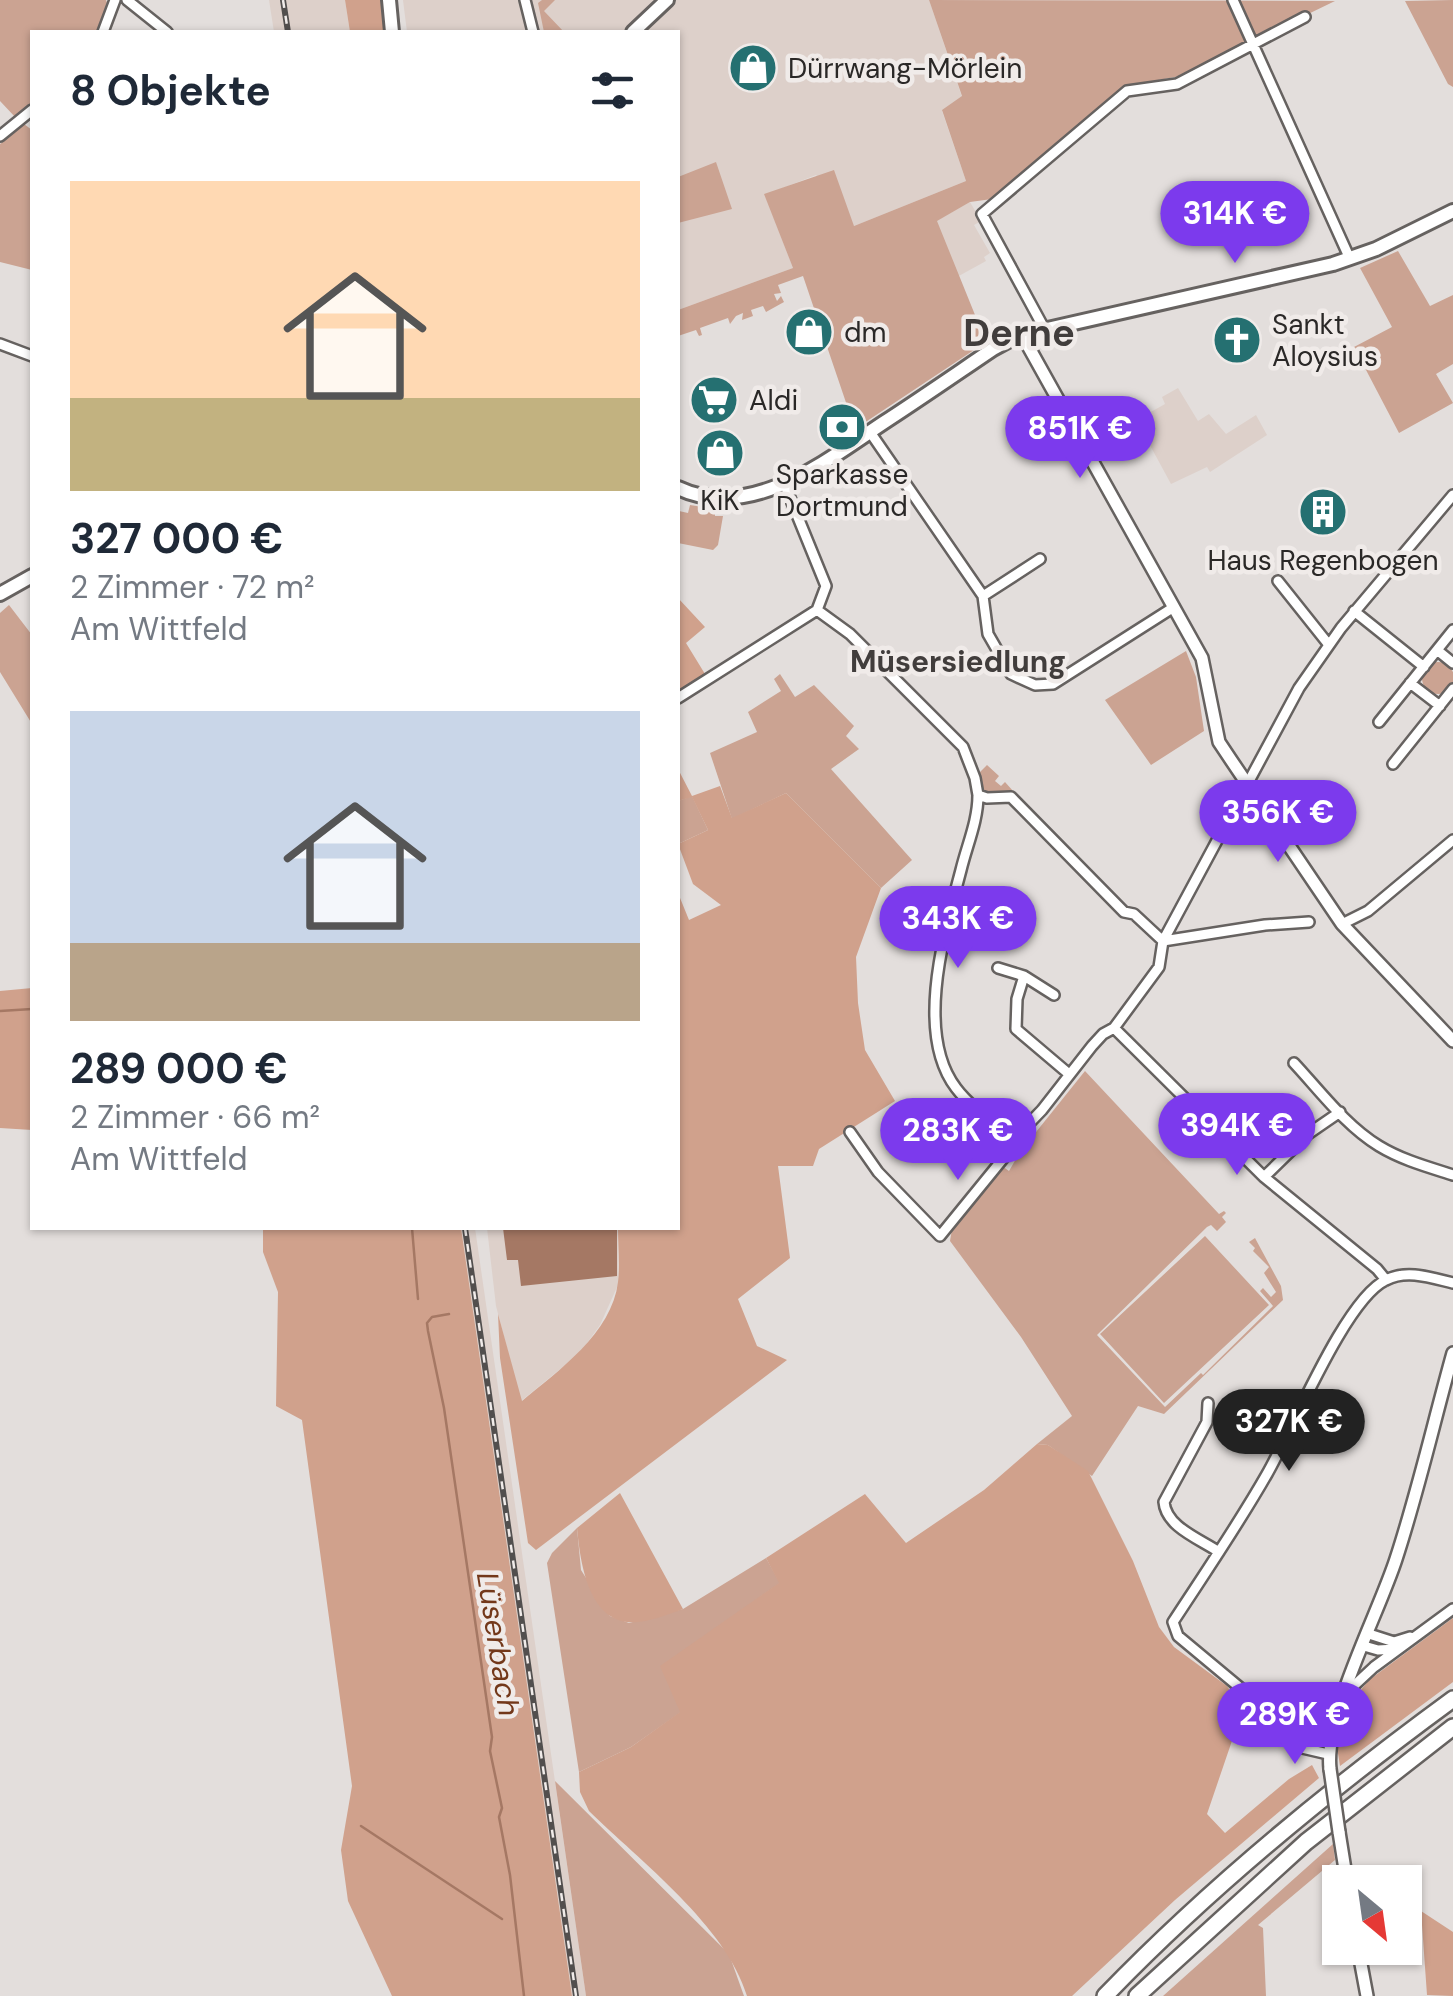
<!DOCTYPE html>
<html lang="de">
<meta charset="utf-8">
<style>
body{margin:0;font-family:"DM Sans",sans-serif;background:#f2f2f3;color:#1f2937;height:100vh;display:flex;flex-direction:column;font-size:38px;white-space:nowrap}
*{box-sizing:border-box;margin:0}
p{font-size:32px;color:#747a83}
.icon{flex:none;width:55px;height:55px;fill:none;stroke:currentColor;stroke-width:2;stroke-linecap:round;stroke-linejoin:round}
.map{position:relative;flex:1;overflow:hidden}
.side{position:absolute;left:30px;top:30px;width:650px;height:1200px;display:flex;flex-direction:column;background:#fff;border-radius:0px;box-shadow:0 2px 8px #0004}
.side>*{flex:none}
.needle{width:65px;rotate:151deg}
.buttons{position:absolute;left:1322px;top:1865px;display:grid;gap:20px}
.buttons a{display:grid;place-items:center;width:100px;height:100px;border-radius:0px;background:#fff;box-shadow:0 2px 8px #0004;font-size:50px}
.price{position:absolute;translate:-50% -85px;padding:0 22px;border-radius:35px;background:#7c3aed;color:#fff;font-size:32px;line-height:65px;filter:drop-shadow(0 2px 5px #0008)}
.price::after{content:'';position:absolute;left:50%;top:60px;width:30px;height:22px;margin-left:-15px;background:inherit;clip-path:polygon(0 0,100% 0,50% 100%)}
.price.active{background:#222;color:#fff}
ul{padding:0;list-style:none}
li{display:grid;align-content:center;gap:20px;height:530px;padding:0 40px}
li span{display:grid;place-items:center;height:310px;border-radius:0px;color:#555}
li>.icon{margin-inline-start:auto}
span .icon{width:180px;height:180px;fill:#fffc;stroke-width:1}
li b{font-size:42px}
h2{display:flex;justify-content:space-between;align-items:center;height:120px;padding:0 40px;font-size:42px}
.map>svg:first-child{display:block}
.built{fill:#ddd0ca}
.green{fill:#cba392}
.forest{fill:#d0a18c}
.water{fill:#a57864}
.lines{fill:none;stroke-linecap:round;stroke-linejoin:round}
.stream{stroke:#a57864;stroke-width:2.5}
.minor-casing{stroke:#666260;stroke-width:14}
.tertiary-casing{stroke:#666260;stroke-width:16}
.secondary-casing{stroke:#666260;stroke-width:18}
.motorway-casing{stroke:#666260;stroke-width:20}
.minor{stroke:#fff;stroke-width:9}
.tertiary{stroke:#fff;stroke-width:11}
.secondary{stroke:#fff;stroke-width:12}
.motorway{stroke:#fff;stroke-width:15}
.rail-casing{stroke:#524f4e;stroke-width:6}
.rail{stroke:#f0ebe9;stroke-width:2.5;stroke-dasharray:8;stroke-linecap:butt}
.tertiary-bridge-casing{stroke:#666260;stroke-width:16;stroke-linecap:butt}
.tertiary-bridge{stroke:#fff;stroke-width:11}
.labels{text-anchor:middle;stroke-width:9;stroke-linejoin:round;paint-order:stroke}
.poi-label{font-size:28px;fill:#2a2827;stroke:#f0ebe9;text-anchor:start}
.neighbourhood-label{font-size:30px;font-weight:bold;fill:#413d3c;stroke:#f0ebe9}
.water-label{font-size:30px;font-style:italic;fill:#73381a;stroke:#f0ebe9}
.district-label{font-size:38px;font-weight:bold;fill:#413d3c;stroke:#f0ebe9}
</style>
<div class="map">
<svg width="1453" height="1996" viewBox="0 0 1453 1996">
<rect width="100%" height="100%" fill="#e3dedc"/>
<path class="built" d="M269 0H345L350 32H274Z
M403 0H929L962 97 942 111 966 181 854 226 816 175 765 195 793 268 678 310V32H407Z
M970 202 981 221 974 225 990 253 984 257 986 261 957 277 936 221Z
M1178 388 1198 421 1209 414 1226 434 1256 415 1267 435 1210 472 1207 467 1171 484 1133 414 1136 412 1140 418 1165 404 1162 397Z
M461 1228H475L586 1996H572Z
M487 1228H618V1285L600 1325 580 1353 521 1401 496 1306Z"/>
<path class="green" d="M0 0H106L107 3 98 32H32V105L16 118 0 101Z
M542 0H555L544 11 564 32H544L538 3Z
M929 0 1335 1 1180 76 1127 86 992 199 970 202 937 221 986 342 855 429 803 276 778 285 781 293 774 294 777 301 781 296 784 302 766 312 763 306 751 310 753 316 742 320 743 313 736 316 730 324 728 318 700 328 702 335 699 336 696 330 678 336V310L793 268 764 194 834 170 854 226 966 181 942 110 962 96Z
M1453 0V87L1448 84 1405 1Z
M24 124 32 130V270L0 262V144Z
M716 162 732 209 678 223V177Z
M1398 251 1430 306 1453 295V364L1436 374 1453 403 1399 433 1354 347 1392 327 1360 268Z
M690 505 715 509V516H723L718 545 713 550 678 543 679 511 688 513Z
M9 605 32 635V724L0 672V613Z
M1186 651 1196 677 1204 731 1151 765 1105 700Z
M1422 678a16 16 0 1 1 32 0a16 16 0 1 1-32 0Z
M780 674 795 697 814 685 854 726 846 736 859 749 831 769 912 860 881 888 786 793 732 819 710 753 757 732 748 712 781 691 774 679Z
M987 765 999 776 995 781 1001 786 1005 782 1013 791 1010 795H989L983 790 978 774Z
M692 796 708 830 678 844V801Z
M1085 1071 1219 1214 1224 1211 1226 1213 1222 1217 1226 1222 1217 1231 1211 1225 1207 1227 1097 1335 1165 1407 1201 1373 1203 1375 1273 1306 1260 1291 1263 1288 1271 1297 1276 1292 1264 1273 1269 1267 1253 1251 1255 1248 1249 1242 1255 1238 1281 1286 1283 1300 1164 1414 1138 1406 1092 1476 1048 1445 1037 1444 1072 1416 1021 1337 950 1241 952 1229 1002 1166 1009 1171 1020 1152Z
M1205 1236 1269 1305 1164 1403 1100 1334Z
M577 1528 581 1570 610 1616 629 1623 683 1609 766 1558 780 1583 760 1597 681 1712 631 1747 579 1772 547 1563 552 1553Z
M555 1781 729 1954 744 1996H586Z
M1333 1844 1335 1860 1258 1925 1263 1928 1266 1996H1163Z"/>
<path class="forest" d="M345 0H382L385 32H350Z
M678 598 705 627 686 643 705 674 678 691Z
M678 769 692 796 720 786 732 818 786 793 881 888 856 957 858 1003 865 1050 895 1101 819 1149 813 1166H778L790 1258 738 1299 757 1346 787 1360 536 1550 528 1543 500 1358 498 1314 522 1401C558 1371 612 1333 618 1282 620 1265 618 1245 618 1228H678V893L689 920 721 905 693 884 678 844 708 830 692 797 678 801Z
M32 988V1130L0 1128V991Z
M263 1228H461L572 1996H392L348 1901 341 1850 352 1786 302 1420 276 1406 278 1292 263 1252Z
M1037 1444 1048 1445 1088 1471 1133 1561 1159 1627 1174 1647 1227 1686 1238 1703 1236 1729 1207 1814 1225 1833 1289 1779 1312 1765 1319 1778 1175 1900 1072 1996H747C726 1926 640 1861 589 1811L580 1792 579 1772 631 1747 680 1712 660 1666 779 1583 766 1558 865 1494 906 1543 984 1490Z
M620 1493 683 1609C667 1615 644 1624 627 1622 587 1617 580 1559 577 1528Z
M1453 1618V1682L1340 1766 1337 1747 1356 1696 1369 1680Z
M1421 1911 1453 1932V1996L1427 1995Z"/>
<path class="water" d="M503 1228H617V1276L521 1286 518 1260H507Z"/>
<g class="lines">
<path class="stream" d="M0 1011 32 1009
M412 1228 418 1299
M449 1314 432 1317 427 1323 428 1331 444 1408 492 1737 490 1751 502 1808 499 1817 510 1875 524 1996
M361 1826 502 1919"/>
<g class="minor-casing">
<path id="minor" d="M127 0 167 32
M525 0 533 32
M1233 0 1350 259
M103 32 115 0
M0 136 32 110
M1045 330 982 214 1127 91 1177 84 1305 17
M0 344 32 356
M870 432 983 596 988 634 1011 674 1035 685 1053 684 1174 607
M784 483 826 586 817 610
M1278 581 1329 645
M983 596 1040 559
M817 610 850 634 963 747 975 778 978 795 987 798 1011 797 1124 912 1134 914 1163 941
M1354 611 1424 667
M1437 650 1453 663
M1410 683 1440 706
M678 698 817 610
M1379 722 1453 630
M1393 764 1453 689
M978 795C978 821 967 845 961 870 945 931 914 1033 956 1088 971 1108 995 1123 1014 1139
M1342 924 1368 911 1453 840
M1163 941 1265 925 1309 922
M998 968 1024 976 1054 995
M1024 976 1017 999 1016 1029 1069 1074
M1114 1028 1264 1177 1377 1269 1386 1280
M1294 1063C1320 1091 1346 1126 1379 1146 1402 1160 1428 1167 1453 1175
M850 1132 878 1172 940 1236 1006 1155 1014 1139 1042 1110 1092 1046 1103 1034 1114 1028 1159 967 1163 941 1299 688 1341 628 1453 495
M1264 1177 1308 1134 1340 1112
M1208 1403 1207 1422 1164 1502C1166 1527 1200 1539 1219 1552
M1369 1634 1394 1642 1410 1637
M1364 1646 1378 1650 1396 1649
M1345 1694 1374 1667 1453 1609
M1292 1735 1306 1741H1329
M1328 1754 1298 1747 1262 1706 1178 1636 1173 1622C1205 1573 1238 1525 1267 1474 1292 1431 1345 1299 1386 1280 1407 1269 1432 1278 1453 1283"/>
</g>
<g class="tertiary-casing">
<path id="tertiary" d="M1022 335 1202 658 1219 742 1231 760 1342 924 1453 1041
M1330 1769C1324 1715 1378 1615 1396 1559 1418 1492 1434 1421 1453 1353
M1339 1832 1347 1882
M1358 1948 1367 1996"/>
</g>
<g class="secondary-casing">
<path id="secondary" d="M389 0 392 32
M633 32 667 0
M678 488C750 522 826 461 883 423 920 399 956 374 993 349L1017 336 1333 264 1376 249 1453 211
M0 594 32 576"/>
</g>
<g class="motorway-casing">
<path id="motorway" d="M1105 1996C1211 1886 1330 1789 1453 1699
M1137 1996 1306 1842 1453 1727"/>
</g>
<use href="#minor" class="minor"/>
<use href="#tertiary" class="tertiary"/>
<use href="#secondary" class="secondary"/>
<use href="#motorway" class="motorway"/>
<g class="rail-casing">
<path id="rail" d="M283 0 288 32
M465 1228 576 1996"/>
</g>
<use href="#rail" class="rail"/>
<g class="tertiary-bridge-casing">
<path id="tertiary-bridge" d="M1330 1769 1339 1832"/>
</g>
<use href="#tertiary-bridge" class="tertiary-bridge"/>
</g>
<defs>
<g id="shop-disc" transform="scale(2.5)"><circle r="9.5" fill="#257071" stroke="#f0ebe9"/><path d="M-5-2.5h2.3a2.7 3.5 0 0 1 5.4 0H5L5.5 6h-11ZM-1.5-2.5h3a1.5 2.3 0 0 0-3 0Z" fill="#fff"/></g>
<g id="church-disc" transform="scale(2.5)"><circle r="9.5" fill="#257071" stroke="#f0ebe9"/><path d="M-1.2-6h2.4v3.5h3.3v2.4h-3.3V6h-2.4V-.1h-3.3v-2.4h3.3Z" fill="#fff"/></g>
<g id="supermarket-disc" transform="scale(2.5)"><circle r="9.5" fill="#257071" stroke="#f0ebe9"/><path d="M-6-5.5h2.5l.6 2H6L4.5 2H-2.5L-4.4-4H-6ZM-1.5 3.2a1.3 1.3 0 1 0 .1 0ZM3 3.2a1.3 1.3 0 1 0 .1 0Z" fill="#fff"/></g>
<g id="bank-disc" transform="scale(2.5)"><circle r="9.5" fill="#257071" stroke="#f0ebe9"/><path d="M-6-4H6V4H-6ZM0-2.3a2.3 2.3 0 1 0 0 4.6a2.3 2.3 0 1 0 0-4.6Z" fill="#fff"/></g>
<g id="building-disc" transform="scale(2.5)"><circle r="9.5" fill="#257071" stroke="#f0ebe9"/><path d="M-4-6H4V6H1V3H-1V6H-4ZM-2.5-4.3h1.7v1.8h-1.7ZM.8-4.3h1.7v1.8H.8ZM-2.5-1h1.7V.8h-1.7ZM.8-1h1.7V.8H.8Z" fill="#fff"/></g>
</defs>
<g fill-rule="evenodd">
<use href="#shop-disc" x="753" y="68"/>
<use href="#shop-disc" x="809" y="332"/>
<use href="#church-disc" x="1237" y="340"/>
<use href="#supermarket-disc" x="714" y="400"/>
<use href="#bank-disc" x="842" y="427"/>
<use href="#shop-disc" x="720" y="453"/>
<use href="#building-disc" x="1323" y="512"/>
</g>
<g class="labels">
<g class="poi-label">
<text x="788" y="78">Dürrwang-Mörlein</text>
<text x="1272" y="334">Sankt<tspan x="1272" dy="32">Aloysius</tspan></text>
<text x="844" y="342">dm</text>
<text x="749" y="410">Aldi</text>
<text x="842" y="484" text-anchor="middle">Sparkasse<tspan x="842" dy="32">Dortmund</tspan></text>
<text x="720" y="510" text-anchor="middle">KiK</text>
<text x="1323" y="570" text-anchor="middle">Haus Regenbogen</text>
</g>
<g class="neighbourhood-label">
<text x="958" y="672">Müsersiedlung</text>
</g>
<g class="water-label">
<text transform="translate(498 1644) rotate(81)" y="10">Lüserbach</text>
</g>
<g class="district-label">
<text x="1019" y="346">Derne</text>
</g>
</g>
</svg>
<div class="buttons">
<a><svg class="needle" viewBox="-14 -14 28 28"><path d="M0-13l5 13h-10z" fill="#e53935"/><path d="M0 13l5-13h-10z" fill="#747a83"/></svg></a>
</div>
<b class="price" style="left:1235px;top:266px">314K €</b>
<b class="price" style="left:1080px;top:481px">851K €</b>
<b class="price" style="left:1278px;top:865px">356K €</b>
<b class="price" style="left:958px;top:971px">343K €</b>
<b class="price" style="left:1237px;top:1178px">394K €</b>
<b class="price" style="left:958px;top:1183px">283K €</b>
<b class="price active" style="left:1289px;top:1474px">327K €</b>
<b class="price" style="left:1295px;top:1767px">289K €</b>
<section class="side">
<h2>8 Objekte<svg class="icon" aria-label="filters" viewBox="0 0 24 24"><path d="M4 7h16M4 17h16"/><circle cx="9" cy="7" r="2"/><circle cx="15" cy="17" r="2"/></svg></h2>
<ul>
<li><span style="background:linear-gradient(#ffd9b3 70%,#c2b280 0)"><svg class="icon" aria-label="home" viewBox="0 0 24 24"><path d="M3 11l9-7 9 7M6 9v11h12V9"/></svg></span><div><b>327 000 €</b><p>2 Zimmer · 72 m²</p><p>Am Wittfeld</p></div></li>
<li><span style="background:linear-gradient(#c9d6e8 75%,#b9a48a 0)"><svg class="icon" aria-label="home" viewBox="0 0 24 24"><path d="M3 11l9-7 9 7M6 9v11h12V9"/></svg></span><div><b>289 000 €</b><p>2 Zimmer · 66 m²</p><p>Am Wittfeld</p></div></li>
</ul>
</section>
</div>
